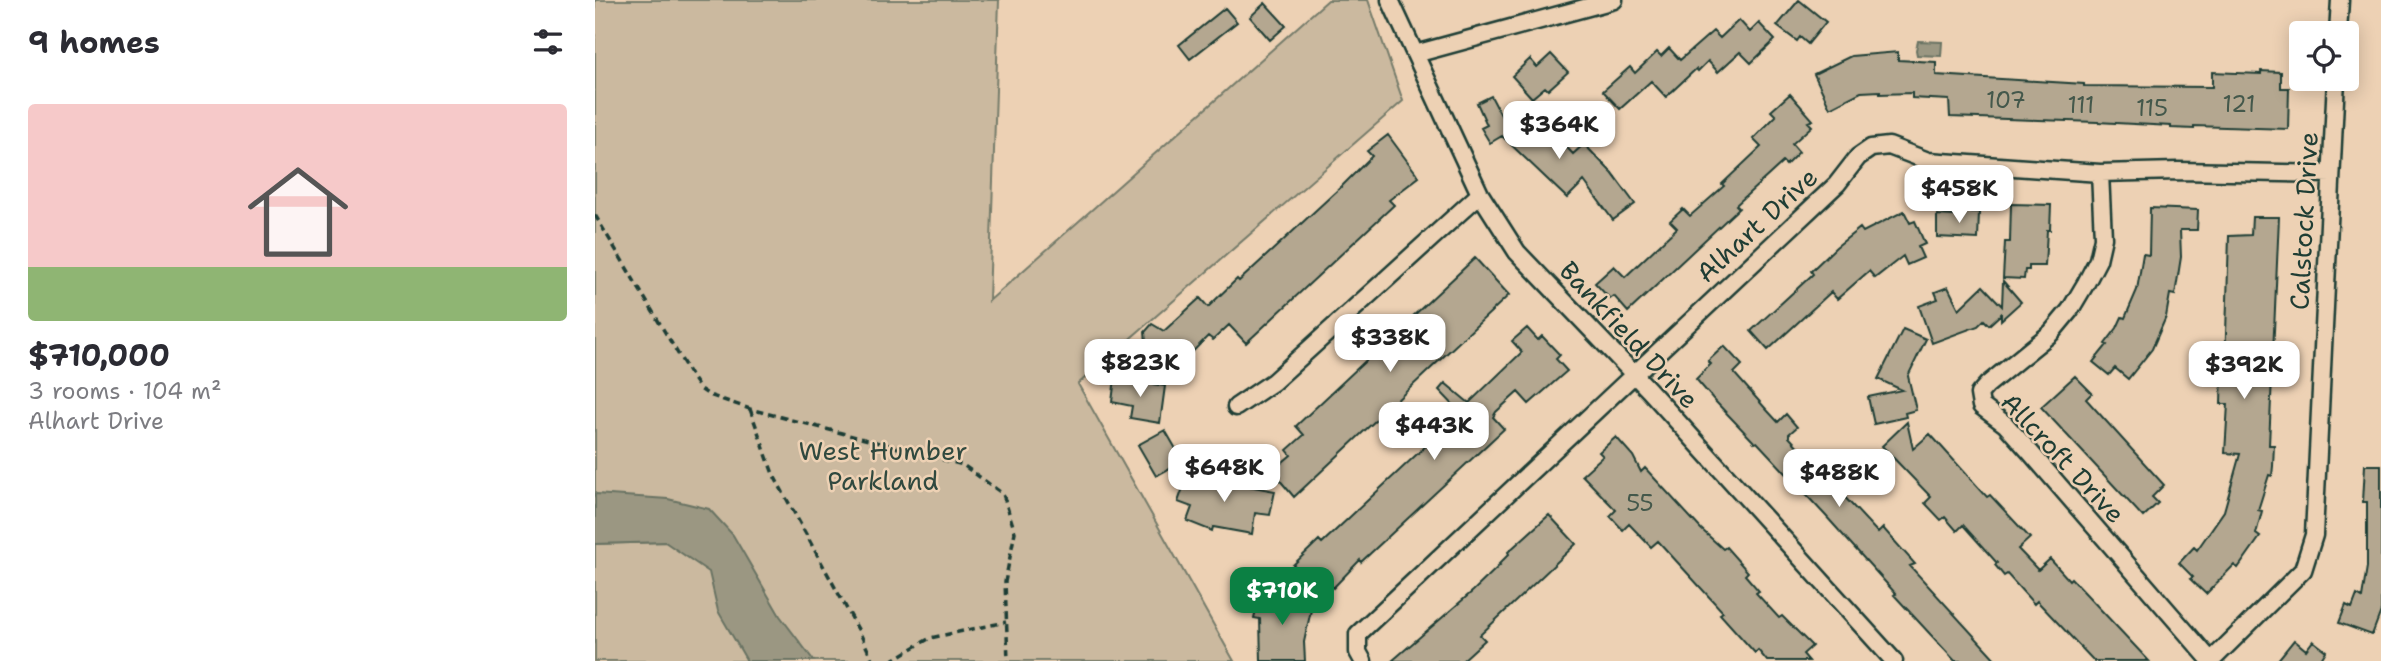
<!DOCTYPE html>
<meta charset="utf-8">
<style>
body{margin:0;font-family:"Shantell Sans",sans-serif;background:#f7f7f7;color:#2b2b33;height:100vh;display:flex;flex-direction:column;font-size:26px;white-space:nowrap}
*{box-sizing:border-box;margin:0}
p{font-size:23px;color:#7c7c81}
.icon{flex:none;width:38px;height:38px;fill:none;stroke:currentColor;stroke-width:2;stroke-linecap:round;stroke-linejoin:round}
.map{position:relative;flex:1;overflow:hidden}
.side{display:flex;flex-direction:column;background:#fff;width:595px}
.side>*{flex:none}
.controls{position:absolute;left:1694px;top:21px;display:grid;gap:14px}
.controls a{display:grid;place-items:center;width:70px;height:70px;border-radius:7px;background:#fff;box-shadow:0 4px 18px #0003;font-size:35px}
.price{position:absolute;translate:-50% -60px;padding:0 16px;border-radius:14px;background:#fff;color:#222;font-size:23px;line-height:46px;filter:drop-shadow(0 2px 4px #0008)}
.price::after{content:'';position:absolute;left:50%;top:42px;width:21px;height:16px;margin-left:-10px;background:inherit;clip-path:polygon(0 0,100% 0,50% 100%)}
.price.current{background:#0b8043;color:#fff}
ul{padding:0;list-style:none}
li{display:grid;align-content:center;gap:14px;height:371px;padding:0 28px}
li span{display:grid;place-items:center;height:217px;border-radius:7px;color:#555}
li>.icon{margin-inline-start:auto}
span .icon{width:126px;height:126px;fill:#fffc;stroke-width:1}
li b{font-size:30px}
h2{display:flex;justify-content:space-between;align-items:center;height:84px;padding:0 28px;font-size:30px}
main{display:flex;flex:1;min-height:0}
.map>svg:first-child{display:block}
.green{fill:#cbb99f;stroke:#757b6a;stroke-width:2}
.water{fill:#9b9782;stroke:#697363;stroke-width:2}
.building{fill:#b4a790;stroke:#1f3d34;stroke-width:2}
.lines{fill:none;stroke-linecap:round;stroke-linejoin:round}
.minor-casing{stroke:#1f3d34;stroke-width:21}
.path{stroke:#1f3d34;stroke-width:3.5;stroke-dasharray:7 5;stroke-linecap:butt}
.minor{stroke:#edd1b4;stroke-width:16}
.labels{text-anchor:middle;stroke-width:5;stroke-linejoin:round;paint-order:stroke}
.number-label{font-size:23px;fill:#44584b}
.street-label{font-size:26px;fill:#1f3d34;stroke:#edd1b4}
.park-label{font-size:26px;fill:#30493f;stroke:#edd1b4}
</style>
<main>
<section class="side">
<h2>9 homes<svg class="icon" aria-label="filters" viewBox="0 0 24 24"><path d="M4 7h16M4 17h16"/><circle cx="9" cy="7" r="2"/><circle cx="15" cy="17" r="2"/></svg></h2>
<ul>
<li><span style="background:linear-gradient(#f6c9c9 75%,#8fb573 0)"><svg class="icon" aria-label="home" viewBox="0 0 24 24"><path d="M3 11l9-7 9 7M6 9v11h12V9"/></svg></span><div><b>$710,000</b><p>3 rooms · 104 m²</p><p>Alhart Drive</p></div></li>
</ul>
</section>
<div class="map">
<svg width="1786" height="661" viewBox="0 0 1786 661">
<rect width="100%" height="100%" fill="#edd1b4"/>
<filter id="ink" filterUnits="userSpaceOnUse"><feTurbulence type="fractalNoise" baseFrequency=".0143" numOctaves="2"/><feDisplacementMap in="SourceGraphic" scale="14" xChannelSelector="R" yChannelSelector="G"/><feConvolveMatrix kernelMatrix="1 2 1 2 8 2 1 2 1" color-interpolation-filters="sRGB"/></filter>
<g filter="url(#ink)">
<path class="green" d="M0 0H404L394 301 733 0H773L808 101 483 384 639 661H0V544L69 542 28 497 0 494Z"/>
<path class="water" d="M1323 41 1347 42 1346 56 1322 55 1321 50Z
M0 494 73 499 114 509 138 535 185 616 219 661H152L123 611 114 572 70 542 0 544Z"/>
<path class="building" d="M1204 0 1231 22 1213 44 1205 37 1202 41 1182 26Z
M670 3 691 26 675 40 655 17Z
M630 8 642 22 595 59 584 45Z
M1144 20 1155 32 1164 23 1180 40 1156 63 1145 52 1123 72 1113 61 1103 71 1101 69 1071 97 1056 81 1025 109 1008 91 1035 67 1040 73 1062 52 1066 56 1074 48 1085 60 1118 31 1125 38Z
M1303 52V60L1341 62V75L1489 84V86L1617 87V72L1666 74V71L1686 72V88H1694L1693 129 1599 126V129L1576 128V126L1502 122 1355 117 1354 100 1317 98V93L1285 94V91L1266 92 1235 108 1219 74 1256 56Z
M956 54 973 72 953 90 950 87 937 98 917 76 935 59 942 67Z
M1195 94 1218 120 1213 122 1217 126 1197 144 1204 152 1191 165 1188 162 1141 205 1144 208 1033 312 1019 296 1015 299 1000 283 1019 266 1030 277 1082 228 1075 221 1088 209 1095 216 1129 186 1127 184 1166 147 1158 139 1181 116 1176 111Z
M896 96 908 119 912 117 925 142 941 126 946 131 952 126 978 154 989 144 1017 173 1040 204 1018 220 989 181 972 198 907 136 895 143 886 128 892 125 882 103Z
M793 135 824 177 794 200 799 205 651 343 634 325 618 340 613 336 567 383 538 357 551 342 550 332 557 324 569 331 605 298 613 307 642 279 644 281 747 186 777 156 772 151Z
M1416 204 1456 205 1455 230H1452L1450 266H1434V270H1430L1429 279 1408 278 1410 242H1415Z
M1555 208 1603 210 1602 230H1585L1586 257 1580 295 1575 294 1571 317 1557 349 1533 379 1520 368 1514 375 1498 362 1512 345 1510 344 1522 328 1527 317 1530 318 1542 290 1548 254 1554 255Z
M1309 211 1315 223 1320 221 1330 244 1323 247 1328 258 1312 265 1308 256 1280 278 1274 271 1242 299 1236 292 1173 350 1156 331 1218 274 1216 271 1241 247 1265 228 1268 232Z
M1359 211 1384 212 1383 239 1342 237V215L1359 216Z
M1657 217H1684L1674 445H1679L1678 466 1677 476 1674 475 1663 510 1667 511 1661 534 1665 537 1643 568 1639 565 1611 594 1595 579 1598 577 1584 563 1599 547 1602 550 1629 511 1645 454 1630 453 1633 404H1626L1627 365 1630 366 1634 236 1656 235Z
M880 258 914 295 699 497 677 471 696 455 692 450 709 435 701 426Z
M1408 281 1426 302 1406 320V314L1394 325 1389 320 1383 326 1337 343 1324 306 1343 299 1340 292 1353 287 1364 309 1388 286 1407 306Z
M932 328 943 340 947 336 965 355 961 359 972 371 934 404 923 392 901 412 898 417 909 429 766 562 765 560 738 588 723 573 714 582 698 565 724 540 727 543 866 413 844 390 850 383 874 403 927 352 917 341Z
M1308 329 1331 339 1313 376 1321 410 1310 413 1311 417 1279 424 1273 397 1307 390 1283 379Z
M1129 346 1147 365 1139 373 1171 409 1183 422 1191 414 1202 427 1194 434V437L1283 533 1288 528 1320 564 1315 566 1402 661H1360L1299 595 1301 594 1230 515 1162 442 1160 443 1119 400 1101 379 1116 364 1113 361Z
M1480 376 1497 393 1491 399 1569 485 1557 497 1563 503 1548 517 1446 407Z
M520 378 570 386 565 423 535 418 537 406 517 402Z
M1312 422 1318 449 1335 434 1392 497 1395 495 1435 538 1423 549 1443 570 1455 559 1474 580 1476 578 1554 661H1499L1442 601 1439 604 1412 574 1409 576 1400 565 1402 563 1368 525 1362 531 1350 517 1346 520 1330 503 1336 497 1287 446Z
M570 430 588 461 561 476 543 445Z
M1021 437 1038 456 1046 472 1050 468 1106 529 1128 549 1131 547 1153 572 1150 575 1164 591 1161 593 1184 618 1187 616 1217 646 1208 654 1214 661H1172L1163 650 1160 653 1125 614 1128 612 1063 541 1056 547 1034 524 1028 530 1015 516 1021 510 987 475 1008 456 1004 452Z
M1770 465H1786V611L1777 635 1744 623 1751 605 1757 608 1762 595 1767 598 1772 567V502H1768Z
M594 471 638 487V483L680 491 675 515 660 513 657 534 618 527 617 531 592 521 597 507 583 502Z
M954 515 981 544 885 635 890 640 867 661H797L878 591 905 565 904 564 914 554 913 552Z
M675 587 702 593 690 604 716 610 709 642 710 661H666L665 619 659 618 664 597 673 599Z
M1699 640 1711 650 1718 641 1731 651 1725 661H1682Z"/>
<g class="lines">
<g class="minor-casing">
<path id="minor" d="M795 0 885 194 922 252 1054 390 1299 661
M1743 33 1745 0
M820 54 1019 0
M1505 173 1508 238 1503 260 1491 283 1475 310 1456 333 1392 385 1384 394 1386 406 1410 424 1435 452 1616 661
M641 407 678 382 885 194
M768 661 763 652V634L1242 184 1263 157 1276 148 1294 146 1333 161 1505 173 1583 171 1736 174
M1616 661 1708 570 1719 535 1741 79"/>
</g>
<path class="path" d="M0 215 98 379 105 389 114 395 155 409 368 465 408 494 420 532 410 582 413 661
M155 409 178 474 265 633 278 661
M296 661 335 638 411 622"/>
<use href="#minor" class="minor"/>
</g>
</g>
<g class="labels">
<g class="number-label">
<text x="1411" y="108">107</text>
<text x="1644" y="112">121</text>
<text x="1486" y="113">111</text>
<text x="1557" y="116">115</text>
<text x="1045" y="511">55</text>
</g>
<g class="street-label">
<text transform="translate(1709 221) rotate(-87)" y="9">Calstock Drive</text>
<text transform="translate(1162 225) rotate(-43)" y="9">Alhart Drive</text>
<text transform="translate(1034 335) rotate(47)" y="9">Bankfield Drive</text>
<text transform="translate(1468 458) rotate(47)" y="9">Allcroft Drive</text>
</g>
<g class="park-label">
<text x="288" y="460">West Humber<tspan x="288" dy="30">Parkland</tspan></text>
</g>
</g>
</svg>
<div class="controls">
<a><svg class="icon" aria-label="locate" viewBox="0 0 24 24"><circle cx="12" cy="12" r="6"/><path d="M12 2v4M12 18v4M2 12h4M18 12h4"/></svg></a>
</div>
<b class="price" style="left:964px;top:161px">$364K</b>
<b class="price" style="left:1364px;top:225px">$458K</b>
<b class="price" style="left:795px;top:374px">$338K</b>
<b class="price" style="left:545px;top:399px">$823K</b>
<b class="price" style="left:1649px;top:401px">$392K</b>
<b class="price" style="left:839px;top:462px">$443K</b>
<b class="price" style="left:629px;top:504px">$648K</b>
<b class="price" style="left:1244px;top:509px">$488K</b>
<b class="price current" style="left:687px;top:627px">$710K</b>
</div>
</main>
